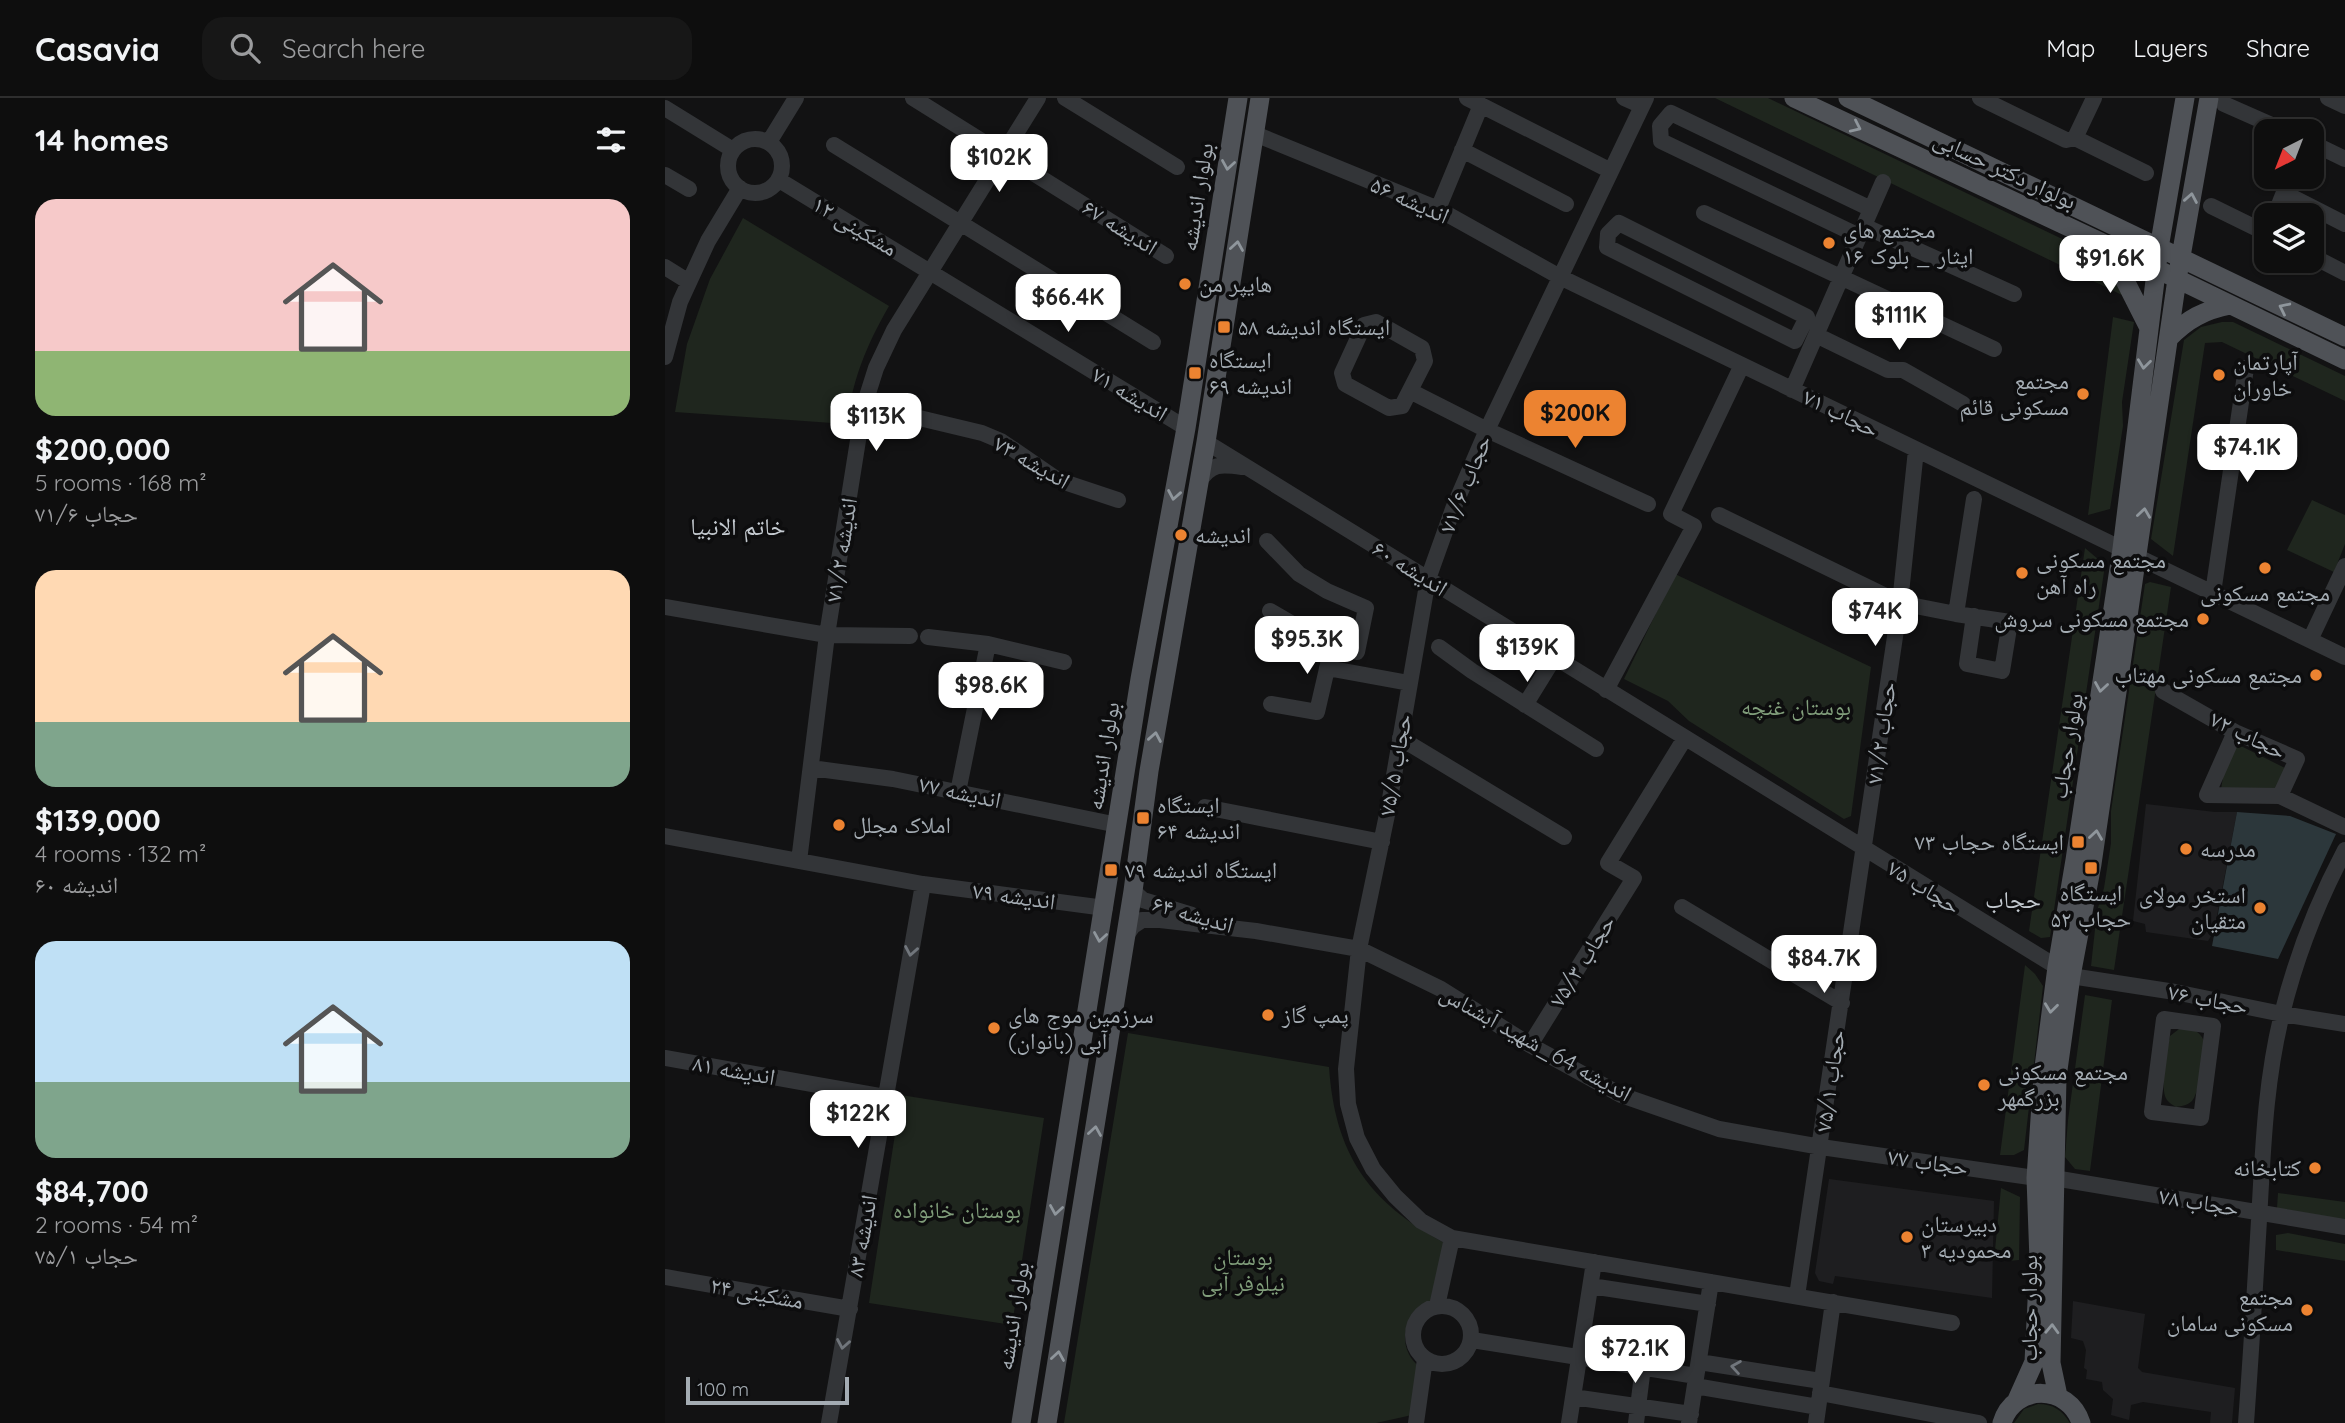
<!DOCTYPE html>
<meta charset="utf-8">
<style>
body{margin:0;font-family:Quicksand,"Noto Naskh Arabic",sans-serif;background:#171717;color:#f1f3f6;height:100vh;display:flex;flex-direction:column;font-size:26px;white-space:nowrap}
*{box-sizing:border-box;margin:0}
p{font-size:23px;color:#9b9c9e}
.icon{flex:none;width:38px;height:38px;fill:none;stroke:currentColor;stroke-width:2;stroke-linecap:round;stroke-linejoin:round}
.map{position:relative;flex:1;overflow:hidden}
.sheet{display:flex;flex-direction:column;background:#0e0e0e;width:665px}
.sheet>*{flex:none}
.needle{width:46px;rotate:222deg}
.tools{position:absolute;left:1589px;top:21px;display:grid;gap:14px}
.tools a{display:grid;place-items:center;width:70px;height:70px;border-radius:14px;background:#0e0e0e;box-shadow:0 2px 5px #0004,0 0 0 2px #2e2e2e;font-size:35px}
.scale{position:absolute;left:21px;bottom:18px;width:163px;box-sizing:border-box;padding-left:7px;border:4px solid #a4acb3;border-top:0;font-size:19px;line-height:24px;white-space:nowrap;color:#a4acb3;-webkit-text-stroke:5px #0d0d0e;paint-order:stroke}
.price{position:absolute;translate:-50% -60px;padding:0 16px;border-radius:14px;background:#fff;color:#222;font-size:23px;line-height:46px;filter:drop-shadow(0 2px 4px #0008)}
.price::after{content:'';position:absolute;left:50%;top:42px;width:21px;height:16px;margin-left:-10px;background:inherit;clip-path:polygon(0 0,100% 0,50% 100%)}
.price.on{background:#ec8331;color:#111}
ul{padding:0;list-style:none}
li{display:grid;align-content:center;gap:14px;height:371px;padding:0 35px}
li span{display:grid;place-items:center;height:217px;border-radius:21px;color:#555}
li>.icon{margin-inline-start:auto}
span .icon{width:126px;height:126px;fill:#fffc;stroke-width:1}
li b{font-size:30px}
h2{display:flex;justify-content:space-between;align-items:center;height:84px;padding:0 35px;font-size:30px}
header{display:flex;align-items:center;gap:42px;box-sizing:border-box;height:98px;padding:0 35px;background:#0e0e0e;border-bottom:2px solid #2e2e2e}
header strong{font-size:33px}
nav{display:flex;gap:38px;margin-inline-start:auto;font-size:24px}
.search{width:490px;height:63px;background:#171717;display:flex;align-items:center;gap:18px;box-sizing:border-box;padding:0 24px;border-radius:21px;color:#9b9c9e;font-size:26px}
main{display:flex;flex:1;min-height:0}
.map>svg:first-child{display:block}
.built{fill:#1e1e20}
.green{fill:#1f261e}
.water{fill:#2c373b}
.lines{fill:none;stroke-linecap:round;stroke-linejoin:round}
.minor{stroke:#333538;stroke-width:16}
.major{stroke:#4f5257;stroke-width:19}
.oneway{stroke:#8f969c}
.oneway2{stroke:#71767c}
.poi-dot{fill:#ec8331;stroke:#0d0d0e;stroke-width:2.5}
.labels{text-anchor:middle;stroke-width:7;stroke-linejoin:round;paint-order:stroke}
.street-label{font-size:23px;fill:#a4acb3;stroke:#0d0d0e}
.poi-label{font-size:23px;fill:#a4acb3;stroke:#0d0d0e;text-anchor:start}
.park-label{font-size:23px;fill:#819e7b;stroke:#0d0d0e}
.neighbourhood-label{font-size:24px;fill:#c4cad0;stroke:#0d0d0e}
</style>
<header>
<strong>Casavia</strong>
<div class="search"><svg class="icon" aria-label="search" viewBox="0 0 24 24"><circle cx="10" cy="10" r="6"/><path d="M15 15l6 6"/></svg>Search here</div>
<nav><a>Map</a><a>Layers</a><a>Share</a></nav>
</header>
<main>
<section class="sheet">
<h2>14 homes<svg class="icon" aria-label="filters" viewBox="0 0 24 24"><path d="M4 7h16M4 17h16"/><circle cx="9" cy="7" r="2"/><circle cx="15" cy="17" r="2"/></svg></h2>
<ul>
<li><span style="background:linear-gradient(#f6c9c9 70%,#8fb573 0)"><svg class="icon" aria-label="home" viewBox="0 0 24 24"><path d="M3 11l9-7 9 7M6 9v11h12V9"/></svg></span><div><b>$200,000</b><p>5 rooms · 168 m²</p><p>حجاب ۷۱/۶</p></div></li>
<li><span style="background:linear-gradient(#ffd9b3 70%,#7fa58c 0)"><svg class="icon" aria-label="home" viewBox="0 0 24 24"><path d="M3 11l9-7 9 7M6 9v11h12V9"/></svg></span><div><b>$139,000</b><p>4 rooms · 132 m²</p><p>اندیشه ۶۰</p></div></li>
<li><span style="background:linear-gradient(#bfe0f5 65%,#7fa58c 0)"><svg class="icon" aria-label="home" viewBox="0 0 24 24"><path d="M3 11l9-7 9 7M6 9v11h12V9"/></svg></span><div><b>$84,700</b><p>2 rooms · 54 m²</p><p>حجاب ۷۵/۱</p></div></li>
</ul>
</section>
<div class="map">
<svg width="1680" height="1325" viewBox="0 0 1680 1325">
<rect width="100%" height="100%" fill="#121213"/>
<path class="built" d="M1481 706 1550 714H1572L1549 833 1543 843 1481 834 1480 826 1468 823Z
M1164 1081 1329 1103 1327 1200 1170 1178 1168 1186 1154 1183 1150 1175Z
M1408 1203 1480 1216 1473 1270 1477 1274 1570 1290 1567 1325H1545L1546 1314 1478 1304 1466 1307 1464 1322 1446 1317 1448 1301 1438 1292 1437 1284 1421 1281 1422 1272 1419 1270 1421 1252 1418 1243 1406 1240Z"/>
<path class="green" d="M1050 0H1103L1439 161 1457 197Z
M78 120 224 208C200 250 189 279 181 326L10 314 22 246 45 181Z
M1448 219 1469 224 1457 304 1458 328 1445 411 1423 417Z
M1557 224H1568L1680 278V303L1557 244 1540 245 1508 458 1486 441 1519 242 1536 229Z
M1647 402 1680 417V446L1669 474 1622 452Z
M1420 450 1440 467 1385 839 1376 840 1364 833Z
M1010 476 1206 569 1186 718 1179 721 1024 623 1003 603 959 581Z
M1485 484 1506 489 1449 872 1426 868 1432 813 1439 790 1446 745V713L1480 486Z
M1572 646 1620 670 1611 694 1556 691 1560 668Z
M1360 867 1370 876 1378 888 1359 1052 1349 1057H1335Z
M1420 897 1447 902 1425 1073 1410 1071 1400 1059 1403 1022Z
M1526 930C1531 933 1535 935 1538 941 1542 950 1534 996 1527 1003 1523 1007 1517 1008 1511 1009 1508 1007 1504 1005 1502 1002 1494 991 1502 951 1505 938L1514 931Z
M463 935 664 969C670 1056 703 1104 780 1145L768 1206C737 1214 730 1251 756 1270L747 1317 711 1325H399Z
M236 997 379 1020 347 1227 204 1205Z
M1336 1090 1355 1099 1354 1162 1344 1163 1342 1153 1330 1152Z
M1613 1095 1680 1104V1122L1612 1110Z
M1623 1135 1680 1146V1163L1611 1152V1137Z
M1373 1306C1388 1306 1397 1312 1405 1325H1349L1359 1311Z"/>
<path class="water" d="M1572 714 1625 718 1671 736 1613 861 1547 848Z"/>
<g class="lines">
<path class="minor" d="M248 0 501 158
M400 0 512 69
M802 0 946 73
M959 0 977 8
M981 0 822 332 788 411 763 481 723 712 694 851 681 971 683 1006 692 1040 708 1071 730 1098 756 1123 787 1140 1287 1225
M1315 0 1401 42 1410 40 1481 75
M1663 0 1680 8
M1559 6 1620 33
M0 10 68 52
M590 36 773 111 895 179 1457 451
M1410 40 1429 0
M63 68a27 27 0 1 1 54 0a27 27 0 1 1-54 0Z
M104 44 131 0
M1647 45 1680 61
M169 47 488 244
M797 52 901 106
M0 77 24 91
M114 82 521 330
M1619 95 1680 126
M1546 108 1601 135
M773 111 816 7
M1039 115 1329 251
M1610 117 1625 79
M954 125 1142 219 1130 243 942 149 943 136Z
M1199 128 1349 196
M1194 138 996 43 995 28 1006 15 1206 111
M1647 158 1680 175
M0 169 24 184
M711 224 757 250 760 263 737 308 724 310 680 286 677 275 699 227Z
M1151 237 1223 272H1238L1298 306
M0 259 15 204 43 143 75 90
M1127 292 1218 84
M745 293 822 332 983 406
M200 307 317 335 336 343 393 382 453 402
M541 344 1392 869
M534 384C546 365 556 366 577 369
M1054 417 1235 505 1291 516 1309 401
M602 443 634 476 662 493 701 510 692 554 667 549 605 513
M1473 459 1680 559
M1548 495 1581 270
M0 509 162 537 245 538
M1291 516 1345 524 1337 573 1302 566 1309 518
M263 539 323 546 399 564
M1645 542 1680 468
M774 549 807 573 931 651
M662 570 744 585
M941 592 1029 428 1006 416 1077 267
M1498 593 1570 634 1632 661 1615 698
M606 606 652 614 667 549
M860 607 889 560
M1570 634 1542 697 1615 698 1680 729
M735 640 899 739
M146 670 228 681 443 725
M293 694 323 546
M540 709 717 744
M0 738 258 786 440 810
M134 763 162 537 198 311 211 270 229 232 373 0
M468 793 478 802 527 817
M1017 809 1177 905
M461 838 468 828 477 822H495L591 833 694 851 776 891 865 947 956 997 1054 1031 1156 1049 1371 1080
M1406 878 1510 894 1617 916 1680 926
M1499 921 1548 928 1536 1020 1487 1014Z
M865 947 969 780 943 765 1020 640
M0 960 220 999
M1389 1080 1680 1129
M0 1179 185 1211
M926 1188 1043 1206
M1132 1198 1235 505 1251 352
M748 1237a29 29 0 1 1 58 0a29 29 0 1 1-58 0Z
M772 1208 787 1140
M807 1242 1031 1278
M1034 1264 1156 1283
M1030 1288 1153 1309
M1155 1295 1314 1325
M908 1299 1026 1316
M164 1325 258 786
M751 1325 760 1261
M904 1325 929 1164
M971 1325 978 1269
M1024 1325 1046 1184
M1151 1325 1168 1204
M1581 1325C1586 1257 1590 1190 1594 1122 1598 1053 1600 984 1617 916 1631 859 1653 803 1680 752"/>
<path class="major" d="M1129 0 1442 147 1680 262
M1183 0 1680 239
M1442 147 1484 230
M1504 240C1522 221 1540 212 1565 207
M1393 1298 1386 1265 1392 979 1406 878 1427 766 1512 181 1544 0
M1352 1302 1369 1264 1374 1163 1371 1080 1378 977 1392 869 1410 762 1457 451 1494 150 1520 0
M356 1325 475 581 521 330 573 0
M382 1325 468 793 484 673 541 344 595 0
M1337 1325C1349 1285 1404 1286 1416 1325"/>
</g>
<defs><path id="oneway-chevron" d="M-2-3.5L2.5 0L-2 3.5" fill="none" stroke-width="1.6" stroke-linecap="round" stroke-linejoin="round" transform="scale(1.75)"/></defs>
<g class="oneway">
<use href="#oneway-chevron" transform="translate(1191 29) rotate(25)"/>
<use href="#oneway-chevron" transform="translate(563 67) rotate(99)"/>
<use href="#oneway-chevron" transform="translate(1526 100) rotate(-80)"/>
<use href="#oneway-chevron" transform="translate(572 148) rotate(-81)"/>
<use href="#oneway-chevron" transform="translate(1619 210) rotate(-154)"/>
<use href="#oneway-chevron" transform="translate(1479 266) rotate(97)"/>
<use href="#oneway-chevron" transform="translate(509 397) rotate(100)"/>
<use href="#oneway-chevron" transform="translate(1479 415) rotate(-82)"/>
<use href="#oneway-chevron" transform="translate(1436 589) rotate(99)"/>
<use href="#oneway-chevron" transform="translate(490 639) rotate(-80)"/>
<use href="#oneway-chevron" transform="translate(1431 737) rotate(-82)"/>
<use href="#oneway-chevron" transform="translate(435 839) rotate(99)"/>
<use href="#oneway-chevron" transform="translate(1386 910) rotate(97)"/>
<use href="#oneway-chevron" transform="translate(430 1033) rotate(-81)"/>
<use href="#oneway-chevron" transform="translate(391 1112) rotate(99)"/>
<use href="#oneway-chevron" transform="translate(1387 1231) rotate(-88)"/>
<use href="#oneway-chevron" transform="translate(393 1258) rotate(-81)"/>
</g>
<g class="oneway2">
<use href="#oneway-chevron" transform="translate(246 853) rotate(100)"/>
<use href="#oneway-chevron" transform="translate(178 1246) rotate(100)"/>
<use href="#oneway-chevron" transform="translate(1071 1269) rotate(-171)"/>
</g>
<g class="poi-dot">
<circle cx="1164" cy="145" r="7"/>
<circle cx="520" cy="186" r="7"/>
<rect x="552" y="222" width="14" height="14" rx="3.5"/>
<rect x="523" y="268" width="14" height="14" rx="3.5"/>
<circle cx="1554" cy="277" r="7"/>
<circle cx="1418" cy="296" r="7"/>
<circle cx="516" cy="437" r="7"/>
<circle cx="1600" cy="470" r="7"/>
<circle cx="1357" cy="475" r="7"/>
<circle cx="1538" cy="521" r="7"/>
<circle cx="1651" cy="577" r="7"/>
<rect x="471" y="713" width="14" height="14" rx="3.5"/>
<circle cx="174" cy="727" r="7"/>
<rect x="1406" y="737" width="14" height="14" rx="3.5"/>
<circle cx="1521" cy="751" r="7"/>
<rect x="1419" y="763" width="14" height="14" rx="3.5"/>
<rect x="439" y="765" width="14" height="14" rx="3.5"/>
<circle cx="1595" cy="810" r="7"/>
<circle cx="603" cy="917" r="7"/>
<circle cx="329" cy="930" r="7"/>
<circle cx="1319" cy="987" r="7"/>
<circle cx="1650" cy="1070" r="7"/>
<circle cx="1242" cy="1139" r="7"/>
<circle cx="1642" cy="1212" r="7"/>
</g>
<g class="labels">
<g class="street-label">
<text transform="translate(1340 72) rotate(25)" y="8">بولوار دکتر حسابی</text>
<text transform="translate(532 99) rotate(-81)" y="8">بولوار اندیشه</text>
<text transform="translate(745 102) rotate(24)" y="8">اندیشه ۵۶</text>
<text transform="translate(190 128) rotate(31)" y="8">مشکینی ۱۲</text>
<text transform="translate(455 129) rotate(32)" y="8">اندیشه ۶۷</text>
<text transform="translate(465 296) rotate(31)" y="8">اندیشه ۷۱</text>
<text transform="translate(1176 315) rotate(26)" y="8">حجاب ۷۱</text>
<text transform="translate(367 364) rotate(30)" y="8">اندیشه ۷۳</text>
<text transform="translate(800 386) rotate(-68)" y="8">حجاب ۷۱/۶</text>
<text transform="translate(176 452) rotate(-81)" y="8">اندیشه ۷۱/۲</text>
<text transform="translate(745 470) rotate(32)" y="8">اندیشه ۶۰</text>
<text transform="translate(1216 635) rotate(-82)" y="8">حجاب ۷۱/۲</text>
<text transform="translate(1583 637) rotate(26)" y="8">حجاب ۷۲</text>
<text transform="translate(1402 648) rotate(-81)" y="8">بولوار حجاب</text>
<text transform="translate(438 658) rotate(-81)" y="8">بولوار اندیشه</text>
<text transform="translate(730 667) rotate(-80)" y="8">حجاب ۷۵/۵</text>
<text transform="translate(295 694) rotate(12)" y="8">اندیشه ۷۷</text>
<text transform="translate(1259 789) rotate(32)" y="8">حجاب ۷۵</text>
<text transform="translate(349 798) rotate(8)" y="8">اندیشه ۷۹</text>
<text transform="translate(528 816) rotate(16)" y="8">اندیشه ۶۴</text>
<text transform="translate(917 863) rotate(-58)" y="8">حجاب ۷۵/۳</text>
<text transform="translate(1543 901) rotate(11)" y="8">حجاب ۷۶</text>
<text transform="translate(871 945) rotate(29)" y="8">اندیشه 64_شهید آبشناس</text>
<text transform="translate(69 972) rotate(10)" y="8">اندیشه ۸۱</text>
<text transform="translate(1165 983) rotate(-82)" y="8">حجاب ۷۵/۱</text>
<text transform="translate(1263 1064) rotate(8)" y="8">حجاب ۷۷</text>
<text transform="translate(1534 1104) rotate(9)" y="8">حجاب ۷۸</text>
<text transform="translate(197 1138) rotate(-80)" y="8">اندیشه ۸۳</text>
<text transform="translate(92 1195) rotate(10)" y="8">مشکینی ۲۴</text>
<text transform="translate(1364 1210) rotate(-90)" y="8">بولوار حجاب</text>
<text transform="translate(348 1218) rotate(-81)" y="8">بولوار اندیشه</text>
</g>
<g class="poi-label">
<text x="1178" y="140">مجتمع های<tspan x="1178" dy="26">ایثار _ بلوک ۱۶</tspan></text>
<text x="534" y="194">هایپر من</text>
<text x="573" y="237">ایستگاه اندیشه ۵۸</text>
<text x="544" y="270">ایستگاه<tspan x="544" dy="26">اندیشه ۶۹</tspan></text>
<text x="1568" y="272">آپارتمان<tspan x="1568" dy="26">خاوران</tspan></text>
<text x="1404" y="291" text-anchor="end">مجتمع<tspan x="1404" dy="26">مسکونی قائم</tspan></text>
<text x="530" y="445">اندیشه</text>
<text x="1371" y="470">مجتمع مسکونی<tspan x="1371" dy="26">راه آهن</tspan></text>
<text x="1600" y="503" text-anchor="middle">مجتمع مسکونی</text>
<text x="1524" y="529" text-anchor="end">مجتمع مسکونی سروش</text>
<text x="1637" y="585" text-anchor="end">مجتمع مسکونی مهتاب</text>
<text x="492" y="715">ایستگاه<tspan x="492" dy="26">اندیشه ۶۴</tspan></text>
<text x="188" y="735">املاک مجلل</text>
<text x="1399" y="752" text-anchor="end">ایستگاه حجاب ۷۳</text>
<text x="1535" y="759">مدرسه</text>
<text x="460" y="780">ایستگاه اندیشه ۷۹</text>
<text x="1426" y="803" text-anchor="middle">ایستگاه<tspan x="1426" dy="26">حجاب ۵۲</tspan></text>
<text x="1581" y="805" text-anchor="end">استخر مولای<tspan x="1581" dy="26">متقیان</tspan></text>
<text x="343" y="925">سرزمین موج های<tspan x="343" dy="26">آبی (بانوان)</tspan></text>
<text x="617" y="925">پمپ گاز</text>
<text x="1333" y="982">مجتمع مسکونی<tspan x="1333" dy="26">بزرگمهر</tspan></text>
<text x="1636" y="1078" text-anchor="end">کتابخانه</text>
<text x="1256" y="1134">دبیرستان<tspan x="1256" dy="26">محمودیه ۳</tspan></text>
<text x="1628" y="1207" text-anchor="end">مجتمع<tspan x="1628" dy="26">مسکونی سامان</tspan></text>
</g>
<g class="park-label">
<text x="1131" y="617">بوستان غنچه</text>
<text x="292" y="1120">بوستان خانواده</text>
<text x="578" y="1167">بوستان<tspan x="578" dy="26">نیلوفر آبی</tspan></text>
</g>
<g class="neighbourhood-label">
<text x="73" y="437">خاتم الانبیا</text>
<text x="1348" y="810">حجاب</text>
</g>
</g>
</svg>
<div class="tools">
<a><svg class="needle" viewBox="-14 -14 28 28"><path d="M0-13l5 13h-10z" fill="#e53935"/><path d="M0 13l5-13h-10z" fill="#9b9c9e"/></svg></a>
<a><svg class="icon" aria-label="layers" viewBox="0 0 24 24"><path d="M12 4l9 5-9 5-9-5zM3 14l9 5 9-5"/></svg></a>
</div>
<div class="scale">100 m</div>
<b class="price" style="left:334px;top:96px">$102K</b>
<b class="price" style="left:1445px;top:197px">$91.6K</b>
<b class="price" style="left:403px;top:236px">$66.4K</b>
<b class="price" style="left:1234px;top:254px">$111K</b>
<b class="price on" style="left:910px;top:352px">$200K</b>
<b class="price" style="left:211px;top:355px">$113K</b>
<b class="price" style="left:1582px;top:386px">$74.1K</b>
<b class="price" style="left:1210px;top:550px">$74K</b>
<b class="price" style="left:642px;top:578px">$95.3K</b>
<b class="price" style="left:862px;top:586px">$139K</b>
<b class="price" style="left:326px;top:624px">$98.6K</b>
<b class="price" style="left:1159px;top:897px">$84.7K</b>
<b class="price" style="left:193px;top:1052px">$122K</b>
<b class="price" style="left:970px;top:1287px">$72.1K</b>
</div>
</main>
